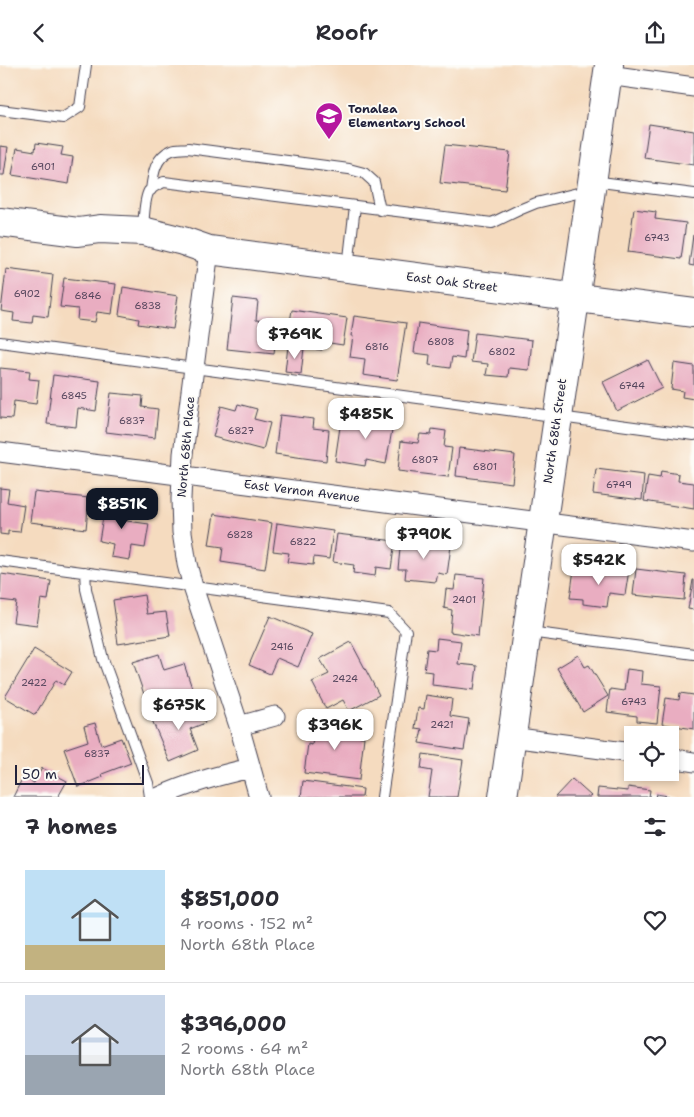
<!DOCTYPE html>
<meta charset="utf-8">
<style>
body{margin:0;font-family:"Shantell Sans",sans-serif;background:#f7f7f7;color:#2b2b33;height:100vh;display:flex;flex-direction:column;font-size:19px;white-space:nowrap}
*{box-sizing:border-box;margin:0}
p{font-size:16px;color:#7c7c81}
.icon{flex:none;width:28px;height:28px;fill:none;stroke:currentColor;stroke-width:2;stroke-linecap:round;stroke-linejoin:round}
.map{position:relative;height:732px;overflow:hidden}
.panel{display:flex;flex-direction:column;background:#fff;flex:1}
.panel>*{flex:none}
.fabs{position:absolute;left:624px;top:661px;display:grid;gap:10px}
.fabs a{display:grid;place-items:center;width:55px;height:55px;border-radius:0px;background:#fff;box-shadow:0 2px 8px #0003;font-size:25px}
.scale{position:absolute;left:15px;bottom:12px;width:129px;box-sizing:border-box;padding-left:5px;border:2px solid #22223b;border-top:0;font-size:14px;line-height:18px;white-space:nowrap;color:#22223b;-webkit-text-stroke:4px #fdfcf7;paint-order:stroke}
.price{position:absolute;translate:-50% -42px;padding:0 11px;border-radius:10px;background:#fff;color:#222;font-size:16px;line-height:32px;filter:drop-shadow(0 1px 2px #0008)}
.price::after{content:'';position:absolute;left:50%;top:30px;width:15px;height:11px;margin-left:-8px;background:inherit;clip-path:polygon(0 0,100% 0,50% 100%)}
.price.on{background:#111827;color:#fff}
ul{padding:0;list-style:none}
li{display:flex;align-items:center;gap:15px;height:125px;padding:0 25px}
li+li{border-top:1px solid #e1e1e2}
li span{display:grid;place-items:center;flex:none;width:140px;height:100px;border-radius:0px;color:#555}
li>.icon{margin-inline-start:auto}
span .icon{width:60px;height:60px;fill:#fffc;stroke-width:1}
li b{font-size:21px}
h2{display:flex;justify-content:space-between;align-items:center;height:60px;padding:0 25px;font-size:21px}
header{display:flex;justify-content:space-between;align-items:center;height:65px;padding:0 25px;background:#fff;font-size:22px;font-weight:600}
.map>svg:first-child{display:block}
.building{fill:#e9adc1}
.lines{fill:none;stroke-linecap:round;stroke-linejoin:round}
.lane-casing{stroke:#423e4f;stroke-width:12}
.street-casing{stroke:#423e4f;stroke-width:21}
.secondary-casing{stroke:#423e4f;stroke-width:30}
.lane{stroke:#fff;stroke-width:10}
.street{stroke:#fff;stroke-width:19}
.secondary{stroke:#fff;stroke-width:28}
.labels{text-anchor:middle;stroke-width:4;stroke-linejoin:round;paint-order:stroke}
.number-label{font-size:10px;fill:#54455c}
.poi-label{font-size:12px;font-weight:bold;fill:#22223b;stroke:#fdfcf7;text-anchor:start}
.street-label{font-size:12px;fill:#22223b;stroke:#fdfcf7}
</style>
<header><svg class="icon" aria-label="back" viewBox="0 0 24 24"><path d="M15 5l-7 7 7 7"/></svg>Roofr<svg class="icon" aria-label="share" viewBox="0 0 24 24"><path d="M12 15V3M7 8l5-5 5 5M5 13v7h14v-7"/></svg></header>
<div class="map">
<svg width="694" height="732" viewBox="0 0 694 732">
<rect width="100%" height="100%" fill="#fdfcf7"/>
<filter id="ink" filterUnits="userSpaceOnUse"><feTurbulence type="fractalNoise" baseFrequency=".02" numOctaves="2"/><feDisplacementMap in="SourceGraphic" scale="10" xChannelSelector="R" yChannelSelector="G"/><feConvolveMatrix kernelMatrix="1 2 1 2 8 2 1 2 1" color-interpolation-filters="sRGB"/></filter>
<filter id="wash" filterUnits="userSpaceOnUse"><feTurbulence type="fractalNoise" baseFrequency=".0096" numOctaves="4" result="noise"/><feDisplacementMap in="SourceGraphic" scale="20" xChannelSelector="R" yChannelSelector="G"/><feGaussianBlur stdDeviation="1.12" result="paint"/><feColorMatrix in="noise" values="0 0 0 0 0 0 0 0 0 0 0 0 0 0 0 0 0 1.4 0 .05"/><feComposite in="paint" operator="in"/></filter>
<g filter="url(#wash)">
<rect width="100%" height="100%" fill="#f5dbbf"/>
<g id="blocks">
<path class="building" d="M649 59 694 66V100L644 93Z
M36 78 63 82 61 90 73 92 69 119 12 110 17 83 35 86Z
M445 80 510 87 505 125 440 118Z
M0 81 8 82 4 110H0Z
M634 144 656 147 655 154 686 158 681 194 628 187Z
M693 170 694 171V201L689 200Z
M6 204 53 210 48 252 33 250 32 258 13 256 14 248 1 246Z
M64 213 116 219 112 249 97 247 95 257 77 255 78 244 60 242Z
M123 222 178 231 173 264 138 259 139 254 119 250Z
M233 233 258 236 256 255 277 257 274 289 227 284Z
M292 245 347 253 343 280 323 277 322 285 306 283 307 278 287 275Z
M354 251 406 258 397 315 363 310 365 294 350 292 353 271H351Z
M418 258 467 265 464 294 452 292 450 303 429 300 430 290 414 288Z
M475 268 532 275 529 305 509 303 508 312 486 310 488 299 471 297Z
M288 281 304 283 301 309 285 307Z
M648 295 662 323 617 346 603 317Z
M674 298 694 301V334L682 332 683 326 671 324Z
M0 303 30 306 29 314 39 315 36 339 14 336 12 354 0 353Z
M53 310 100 316 96 346 78 343 76 362 47 359Z
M111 328 143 331 142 342 158 344 155 373 106 367Z
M238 339 257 344 254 354 270 358 263 385 213 372 221 341 236 345Z
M373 344 395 348 386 399 366 395 365 401 335 396 341 355 370 360Z
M280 350 314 354 313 363 329 365 326 396 275 389Z
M432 364 446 366 444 382 452 383 448 412 398 406 401 376 418 378 420 369 431 370Z
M459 383 515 390 512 418 456 411Z
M596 404 644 410 642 435 593 429Z
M661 406 679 409 678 416 694 418V444L644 436 648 411 660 413Z
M0 423 9 424 7 437 24 440 20 467 8 466V470L0 469Z
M34 427 89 433 86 464 30 457Z
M106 434 130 438 127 456 149 459 145 483 132 481 130 495 111 492 113 479 99 476Z
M214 449 272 458 265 504 221 497 223 482 209 480Z
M277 458 333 466 329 494 314 492 313 500 287 497 289 488 273 486Z
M337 469 395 476 391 504 376 502 375 511 353 508 354 500 333 497Z
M401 474 451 481 447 510 438 508 436 517 405 514 406 504H398Z
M608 502 629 505 625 530 609 528 607 542 583 539V534L570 533 574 504 607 509Z
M636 504 686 510 684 535 633 530Z
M1 509 51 516 48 535 41 534 37 560 13 557 16 537 0 535Z
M456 510 484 513 478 571 450 567 452 545 444 543 446 524 454 525Z
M693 515H694V545L688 544Z
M144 530 147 549 166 547 170 571 118 579 115 556H116L113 535Z
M270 551 312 569 298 602 277 593 270 609 249 600Z
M437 573 461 576 458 599 477 601 474 625 432 620 433 607 424 606 427 584 436 585Z
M351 577 379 630 349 646 343 635 326 644 312 617 329 609 320 594Z
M34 584 72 607 64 620 56 615 35 650 5 632Z
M159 589 164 605 184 599 193 626 148 641 133 597Z
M578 590 585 602 589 600 608 631 583 647 557 603Z
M627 604 642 606 641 619 661 621 657 658 637 656V651L607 647 610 624 624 626Z
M680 628 694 630V664L662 659 666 633 679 635Z
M426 630 452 634 450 651 469 654 464 685 419 678 422 664 415 663 418 643 424 644Z
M196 637 205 658 190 664 198 685 170 697 152 655Z
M316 654 354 659 353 671 364 672 359 715 304 708 308 679 312 680Z
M95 658 101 680 121 673 131 698 102 709 103 712 78 722 64 684 88 676 84 661Z
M423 689 463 695 457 732H428L432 706 421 704Z
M42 703 67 716 58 732H13L23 712 34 718Z
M572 714 591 731 590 732H555Z
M303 716 363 724 362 732H301Z
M628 722 650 725 649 732H597L598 723 628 726Z
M656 729 669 731V732H655Z"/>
</g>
</g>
<g filter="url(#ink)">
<use href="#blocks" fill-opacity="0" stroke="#423e4f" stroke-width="1"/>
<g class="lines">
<g class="lane-casing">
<path id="lane" d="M0 45 63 53 80 42 86 0
M593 116 694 129
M151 125C153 109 155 92 172 85 177 83 184 84 188 83L349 104 364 108 374 117 380 145
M143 164C144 154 144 134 149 126 153 121 159 119 164 117L492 158 519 145 536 138 590 125
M348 202 355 141
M0 277 694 370
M0 496 389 548 406 566 382 732
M85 507 86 524 103 594 148 718 150 732
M529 567 694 589"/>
</g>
<g class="street-casing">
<path id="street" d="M608 10 694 22
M209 185 183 389 181 434 182 467 187 499 193 522 239 661 259 732
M0 387 694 477
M239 661 275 651
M511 672 632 688
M670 693 694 697
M159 732C189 718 219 710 251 703"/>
</g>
<g class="secondary-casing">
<path id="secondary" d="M0 157 78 167 100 164 143 166 183 176 209 185 694 248
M503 732 609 0"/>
</g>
<use href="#lane" class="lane"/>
<use href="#street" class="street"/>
<use href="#secondary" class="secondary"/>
</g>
</g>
<defs>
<g id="school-pin" transform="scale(1.4375)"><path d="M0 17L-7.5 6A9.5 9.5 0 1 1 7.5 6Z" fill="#b5179e" stroke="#fdfcf7"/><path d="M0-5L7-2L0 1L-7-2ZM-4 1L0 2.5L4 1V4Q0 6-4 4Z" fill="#fff"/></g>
</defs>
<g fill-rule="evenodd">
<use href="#school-pin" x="329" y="51"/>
</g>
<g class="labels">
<g class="number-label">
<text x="43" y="105">6901</text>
<text x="657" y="176">6743</text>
<text x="27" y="232">6902</text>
<text x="88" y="234">6846</text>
<text x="148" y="244">6838</text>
<text x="441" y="280">6808</text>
<text x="377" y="285">6816</text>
<text x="502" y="290">6802</text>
<text x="632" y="324">6744</text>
<text x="74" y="334">6845</text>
<text x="132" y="359">6837</text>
<text x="241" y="369">6827</text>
<text x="425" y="398">6807</text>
<text x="485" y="405">6801</text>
<text x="619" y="423">6749</text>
<text x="240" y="473">6828</text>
<text x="303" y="480">6822</text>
<text x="464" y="538">2401</text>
<text x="282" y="585">2416</text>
<text x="345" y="617">2424</text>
<text x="34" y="621">2422</text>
<text x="634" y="640">6743</text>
<text x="442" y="663">2421</text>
<text x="97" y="692">6837</text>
</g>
<g class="poi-label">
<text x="348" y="48">Tonalea<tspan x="348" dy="14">Elementary School</tspan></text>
</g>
<g class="street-label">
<text transform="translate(452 217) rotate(7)" y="4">East Oak Street</text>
<text transform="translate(555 366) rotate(-82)" y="4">North 68th Street</text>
<text transform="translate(186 382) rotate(-85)" y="4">North 68th Place</text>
<text transform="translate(302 426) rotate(7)" y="4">East Vernon Avenue</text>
</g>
</g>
</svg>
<div class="fabs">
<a><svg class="icon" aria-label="locate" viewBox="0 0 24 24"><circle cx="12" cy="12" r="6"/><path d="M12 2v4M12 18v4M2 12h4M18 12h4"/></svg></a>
</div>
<div class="scale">50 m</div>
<b class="price" style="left:295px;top:295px">$769K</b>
<b class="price" style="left:366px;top:375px">$485K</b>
<b class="price on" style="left:122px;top:465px">$851K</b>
<b class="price" style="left:424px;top:495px">$790K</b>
<b class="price" style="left:599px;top:521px">$542K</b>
<b class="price" style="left:179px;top:666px">$675K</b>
<b class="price" style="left:335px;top:686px">$396K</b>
</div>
<section class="panel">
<h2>7 homes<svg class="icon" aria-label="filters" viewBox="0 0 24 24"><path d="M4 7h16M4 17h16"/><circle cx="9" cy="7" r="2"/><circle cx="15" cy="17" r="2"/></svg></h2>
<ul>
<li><span style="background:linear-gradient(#bfe0f5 75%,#c2b280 0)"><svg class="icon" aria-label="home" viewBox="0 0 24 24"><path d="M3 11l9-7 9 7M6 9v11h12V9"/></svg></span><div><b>$851,000</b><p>4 rooms · 152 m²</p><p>North 68th Place</p></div><svg class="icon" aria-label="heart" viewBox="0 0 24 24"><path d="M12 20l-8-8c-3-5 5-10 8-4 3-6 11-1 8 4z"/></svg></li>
<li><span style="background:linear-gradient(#c9d6e8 60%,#9aa5b1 0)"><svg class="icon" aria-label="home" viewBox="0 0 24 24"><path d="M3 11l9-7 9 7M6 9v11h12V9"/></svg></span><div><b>$396,000</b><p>2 rooms · 64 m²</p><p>North 68th Place</p></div><svg class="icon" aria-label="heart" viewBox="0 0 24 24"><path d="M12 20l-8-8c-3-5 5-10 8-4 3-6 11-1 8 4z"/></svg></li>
</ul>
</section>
